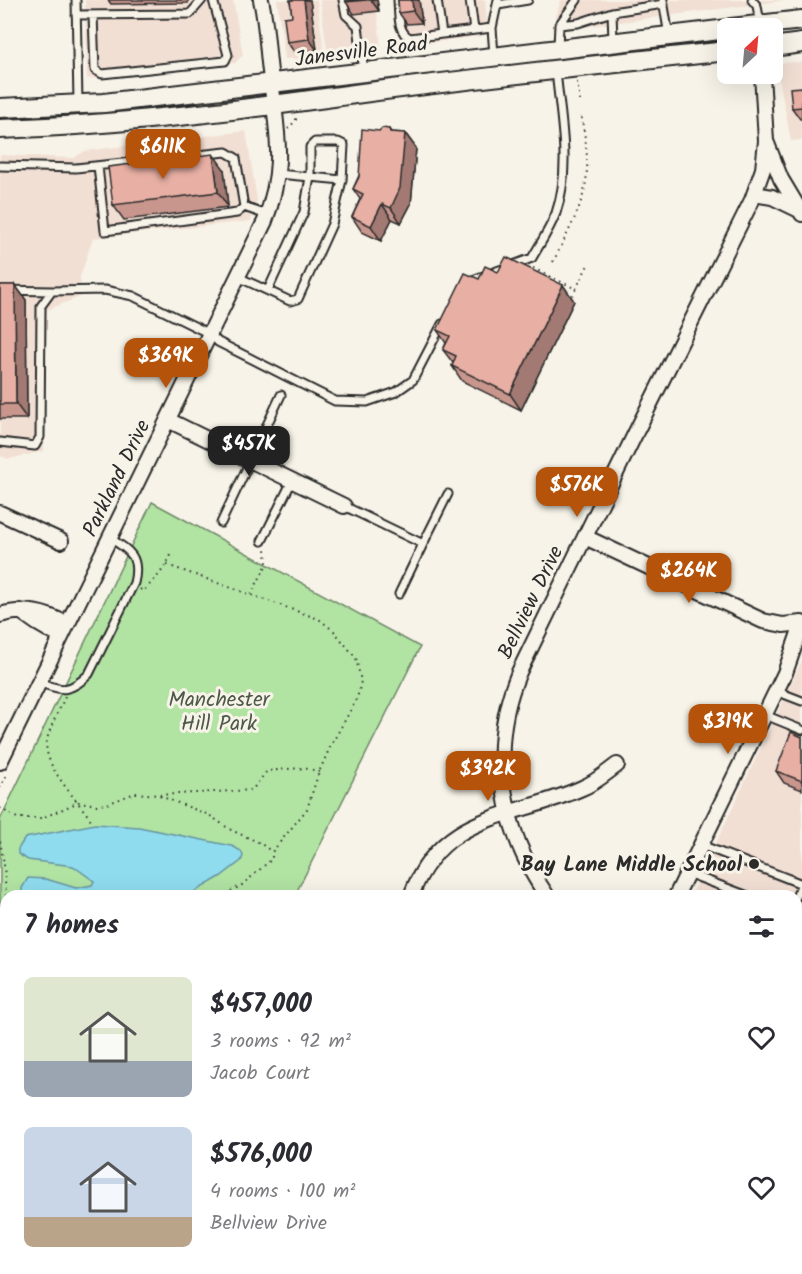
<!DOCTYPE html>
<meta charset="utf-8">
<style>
body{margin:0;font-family:Kalam,sans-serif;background:#f7f7f7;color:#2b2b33;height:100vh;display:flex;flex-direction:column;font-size:22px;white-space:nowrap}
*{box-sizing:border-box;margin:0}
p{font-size:20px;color:#7c7c81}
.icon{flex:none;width:33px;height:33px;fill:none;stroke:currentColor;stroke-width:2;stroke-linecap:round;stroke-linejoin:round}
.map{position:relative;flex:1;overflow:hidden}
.sheet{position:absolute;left:0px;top:890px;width:802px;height:386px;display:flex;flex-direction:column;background:#fff;border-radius:18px 18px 0 0;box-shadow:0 6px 24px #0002}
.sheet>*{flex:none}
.needle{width:39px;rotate:26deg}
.controls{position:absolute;left:717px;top:18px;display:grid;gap:12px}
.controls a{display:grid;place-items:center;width:66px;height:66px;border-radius:9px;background:#fff;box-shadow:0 6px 24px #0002;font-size:30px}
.price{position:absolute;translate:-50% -51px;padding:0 14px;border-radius:12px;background:#b45309;color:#fff;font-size:20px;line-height:39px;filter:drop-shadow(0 2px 3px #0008)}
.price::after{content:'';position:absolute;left:50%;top:36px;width:18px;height:14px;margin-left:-9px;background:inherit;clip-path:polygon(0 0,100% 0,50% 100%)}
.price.on{background:#222;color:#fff}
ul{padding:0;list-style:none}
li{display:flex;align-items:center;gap:18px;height:150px;padding:0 24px}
li span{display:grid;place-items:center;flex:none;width:168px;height:120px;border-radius:9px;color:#555}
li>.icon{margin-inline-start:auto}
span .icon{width:72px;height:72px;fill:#fffc;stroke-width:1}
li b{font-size:26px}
h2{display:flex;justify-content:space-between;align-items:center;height:72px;padding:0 24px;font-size:26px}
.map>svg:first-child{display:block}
.built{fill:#f2dfd4}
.green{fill:#b1e3a3;stroke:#6e8767;stroke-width:1.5}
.water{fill:#8fdcee;stroke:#6795a0;stroke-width:1.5}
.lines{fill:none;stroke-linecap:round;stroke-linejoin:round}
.service-casing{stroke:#2b2b2b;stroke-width:11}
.minor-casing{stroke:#2b2b2b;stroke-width:18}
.secondary-casing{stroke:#2b2b2b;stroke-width:22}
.path{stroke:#2b2b2b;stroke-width:2;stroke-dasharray:1.5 4.5;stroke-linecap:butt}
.service{stroke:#f7f3e8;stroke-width:7}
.minor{stroke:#f7f3e8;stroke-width:14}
.secondary{stroke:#f7f3e8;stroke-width:18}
.wall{fill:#c8968d;stroke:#2b2b2b;stroke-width:1.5}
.shaded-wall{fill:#a27a73;stroke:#2b2b2b;stroke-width:1.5}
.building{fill:#e8afa4;stroke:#2b2b2b;stroke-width:1.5}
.poi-dot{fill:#2b2b2b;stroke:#f7f3e8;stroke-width:2}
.labels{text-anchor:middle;stroke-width:6;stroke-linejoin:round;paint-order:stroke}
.street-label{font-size:21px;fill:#2b2b2b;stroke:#f7f3e8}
.park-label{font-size:21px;fill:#4c5949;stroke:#f7f3e8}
.poi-label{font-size:21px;font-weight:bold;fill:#2b2b2b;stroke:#f7f3e8;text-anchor:end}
</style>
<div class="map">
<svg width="802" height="1274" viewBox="0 0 802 1274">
<rect width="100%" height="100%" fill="#f7f3e8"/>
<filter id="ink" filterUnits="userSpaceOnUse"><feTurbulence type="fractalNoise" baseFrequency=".0167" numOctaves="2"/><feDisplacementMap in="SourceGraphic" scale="12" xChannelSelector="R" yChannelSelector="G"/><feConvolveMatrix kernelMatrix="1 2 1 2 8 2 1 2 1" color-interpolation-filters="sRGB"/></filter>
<g filter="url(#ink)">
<path class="built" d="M85 0H233L243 55 235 63 87 79Z
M277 0H317L325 58 285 59Z
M320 0H376L381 50 328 57Z
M393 0H485L488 35 403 46 398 35Z
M561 0H788L552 31Z
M802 62V140L791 141 776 63Z
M246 131 257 200 251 221 93 238 80 277 82 296 47 310 44 451 9 459 0 456V155L74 158 85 151Z
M802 660V1111L796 1109V896H691Z"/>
<path class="green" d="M152 502 420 647 295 895 6 896V1018L0 1015V820Z"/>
<path class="water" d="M95 824 139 827 232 846 241 851 243 856 241 861 220 877 189 895H22V888L28 878 46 879 76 888 92 885 94 881 73 866 28 860 18 854V849L25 838Z"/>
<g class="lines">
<g class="service-casing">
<path id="service" d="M76 0 78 102
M343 0 346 15 358 26 364 72
M398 0C399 13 397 32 410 38L442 34
M437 0 442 34 492 28
M470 0 474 30
M663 0 669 36
M752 0 757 6 760 23
M498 5 528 0
M76 15 190 14 202 0
M93 15 95 70 102 74 225 61 228 55 213 0
M559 25 577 0
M613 41 612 12 664 4
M558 47 559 25 578 23 612 12
M494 55 492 28 498 0
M0 166 76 168 226 152 236 158 244 207 267 215
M98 166 105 231 237 213 244 207
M238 277 290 301 298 299 332 224 342 180 278 174
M470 281 532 258C540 244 550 229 556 213 572 166 560 117 556 70
M0 290 52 291
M268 290 304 212 310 177V147L315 142H338L344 145 342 180
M0 442 35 446 40 437 41 306 52 291 105 290 133 296 210 334 218 342 335 401 367 402 396 392 413 380 442 324
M344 506 423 544 448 494
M221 523 281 395
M262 541 292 481
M399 594 423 544
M39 682C62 692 71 692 89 674L134 583C140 558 131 550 109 538
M776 691 802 701
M765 715 802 730
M701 845 802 884 796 897
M687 873 748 896
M796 913 802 915"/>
</g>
<g class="minor-casing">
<path id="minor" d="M762 74 766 141 781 179 802 214
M754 194 772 197 799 210
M168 420 344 506
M0 513 61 541
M585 537 763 621 783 625 802 623
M20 611 37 623 61 637
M0 615C27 608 43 612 67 624
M0 762 265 221C286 165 277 136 271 79 267 52 267 26 261 0
M411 896C442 811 514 819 582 788 595 783 606 773 617 765
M547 896C501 829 487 748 519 672L636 432 752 200 763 169 766 141
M676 896 785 673 802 624
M796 1226 802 1229
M0 1241H6
M401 1269 411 1274
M487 1274 490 1269
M723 1274 725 1269"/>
</g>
<g class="secondary-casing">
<path id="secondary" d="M731 28 802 20
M772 47 802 43
M0 108 104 103 728 29
M0 129C121 125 241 110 362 93 483 77 605 64 728 51"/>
</g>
<path class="path" d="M577 82 580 101
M288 129 296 120V117
M553 262C567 233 586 203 587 170 588 152 584 132 581 114
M533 268 576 289 570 299
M576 289 588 265
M167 565 319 619 334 631 356 658 361 681 357 699 331 745 319 772 307 809 272 852V859L242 885 222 896
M140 589 143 591C156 579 165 569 172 553
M251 595 267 564 266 548
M65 697C59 711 50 726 47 740 41 765 78 800 91 820
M0 788 8 772
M160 796 209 815 231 830 260 843 272 852
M0 808 17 818H42L79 802 97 805 107 804 135 793 158 795 252 790 267 771C283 770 304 765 319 772
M0 841 4 864 6 896
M0 1227 6 1228
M428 1269 439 1274"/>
<use href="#service" class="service"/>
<use href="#minor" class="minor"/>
<use href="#secondary" class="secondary"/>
</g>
<path class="wall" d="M108 0H188V3L111 4Z
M290 0H310L317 50 295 53 287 42 292 16Z
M345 0H377L379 11 354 14 346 2Z
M398 0H419L422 23 407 24 399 13Z
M802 87V119H800L792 108Z
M389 129 391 132 405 133 416 148 411 204 401 223 392 219 381 241 362 232 352 217 360 199 353 189 379 131Z
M224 169 228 207 124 220 113 205Z
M498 272 563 285 574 301 521 410 462 381 452 366 453 363 443 350 446 343 437 330 479 279Z
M0 285H15L26 300 27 419H0Z
M802 737V790L784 783 776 771Z"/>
<path class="shaded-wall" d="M304 0H310L317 50 309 39Z
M371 0H377L379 11Z
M412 0H419L422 23 413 11Z
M405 133 416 148 411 204 401 223 391 208Z
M213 154 224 169 228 207 218 192Z
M382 204 392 219 381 241 371 226Z
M15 285 26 300 27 419 16 404Z
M563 285 574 301 521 410 510 394Z"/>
<path class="building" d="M290 0H304L309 39 287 42 284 17 292 16Z
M345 0H366L346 2Z
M398 0H412L413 11 399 13Z
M802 87V107L792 108 790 88Z
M382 128 389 129 390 132 405 133 400 188 391 208 382 204 371 226 352 217 363 194 353 189 359 177 362 129 379 131Z
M213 154 218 192 113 205 108 167Z
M506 257 563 285 510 394 452 366 456 356 443 350 450 336 437 330 465 273 479 279 485 266 498 272Z
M0 285H15L16 404H0Z
M791 732 802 737V781L776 771Z"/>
</g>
<circle class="poi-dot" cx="754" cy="864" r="6"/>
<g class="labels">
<g class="street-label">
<text transform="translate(361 51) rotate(-7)" y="7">Janesville Road</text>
<text transform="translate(116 478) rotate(-64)" y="7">Parkland Drive</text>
<text transform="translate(530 602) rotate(-64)" y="7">Bellview Drive</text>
</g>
<g class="park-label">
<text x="219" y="706">Manchester<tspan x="219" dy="24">Hill Park</tspan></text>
</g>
<g class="poi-label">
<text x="742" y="871">Bay Lane Middle School</text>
</g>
</g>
</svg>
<div class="controls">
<a><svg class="needle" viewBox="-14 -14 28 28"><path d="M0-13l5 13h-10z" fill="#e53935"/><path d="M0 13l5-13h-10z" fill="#7c7c81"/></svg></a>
</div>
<b class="price" style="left:163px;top:180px">$611K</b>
<b class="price" style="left:166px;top:389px">$369K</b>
<b class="price on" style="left:249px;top:477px">$457K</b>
<b class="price" style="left:577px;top:518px">$576K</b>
<b class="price" style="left:689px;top:604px">$264K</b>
<b class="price" style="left:728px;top:755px">$319K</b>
<b class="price" style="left:488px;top:802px">$392K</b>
<section class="sheet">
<h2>7 homes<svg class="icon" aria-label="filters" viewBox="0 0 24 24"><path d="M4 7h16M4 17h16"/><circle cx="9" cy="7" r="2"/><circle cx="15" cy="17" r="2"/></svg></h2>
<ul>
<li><span style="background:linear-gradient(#dfe7d0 70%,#9aa5b1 0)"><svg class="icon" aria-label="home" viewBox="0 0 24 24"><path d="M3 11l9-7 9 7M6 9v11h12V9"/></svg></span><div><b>$457,000</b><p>3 rooms · 92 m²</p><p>Jacob Court</p></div><svg class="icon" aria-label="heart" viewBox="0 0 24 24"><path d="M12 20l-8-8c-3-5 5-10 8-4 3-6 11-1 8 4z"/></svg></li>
<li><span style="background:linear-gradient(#c9d6e8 75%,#b9a48a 0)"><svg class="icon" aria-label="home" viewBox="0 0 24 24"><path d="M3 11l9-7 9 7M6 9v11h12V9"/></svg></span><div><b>$576,000</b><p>4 rooms · 100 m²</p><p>Bellview Drive</p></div><svg class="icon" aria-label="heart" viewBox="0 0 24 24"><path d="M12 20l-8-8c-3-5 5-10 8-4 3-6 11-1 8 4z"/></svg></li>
</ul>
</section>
</div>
